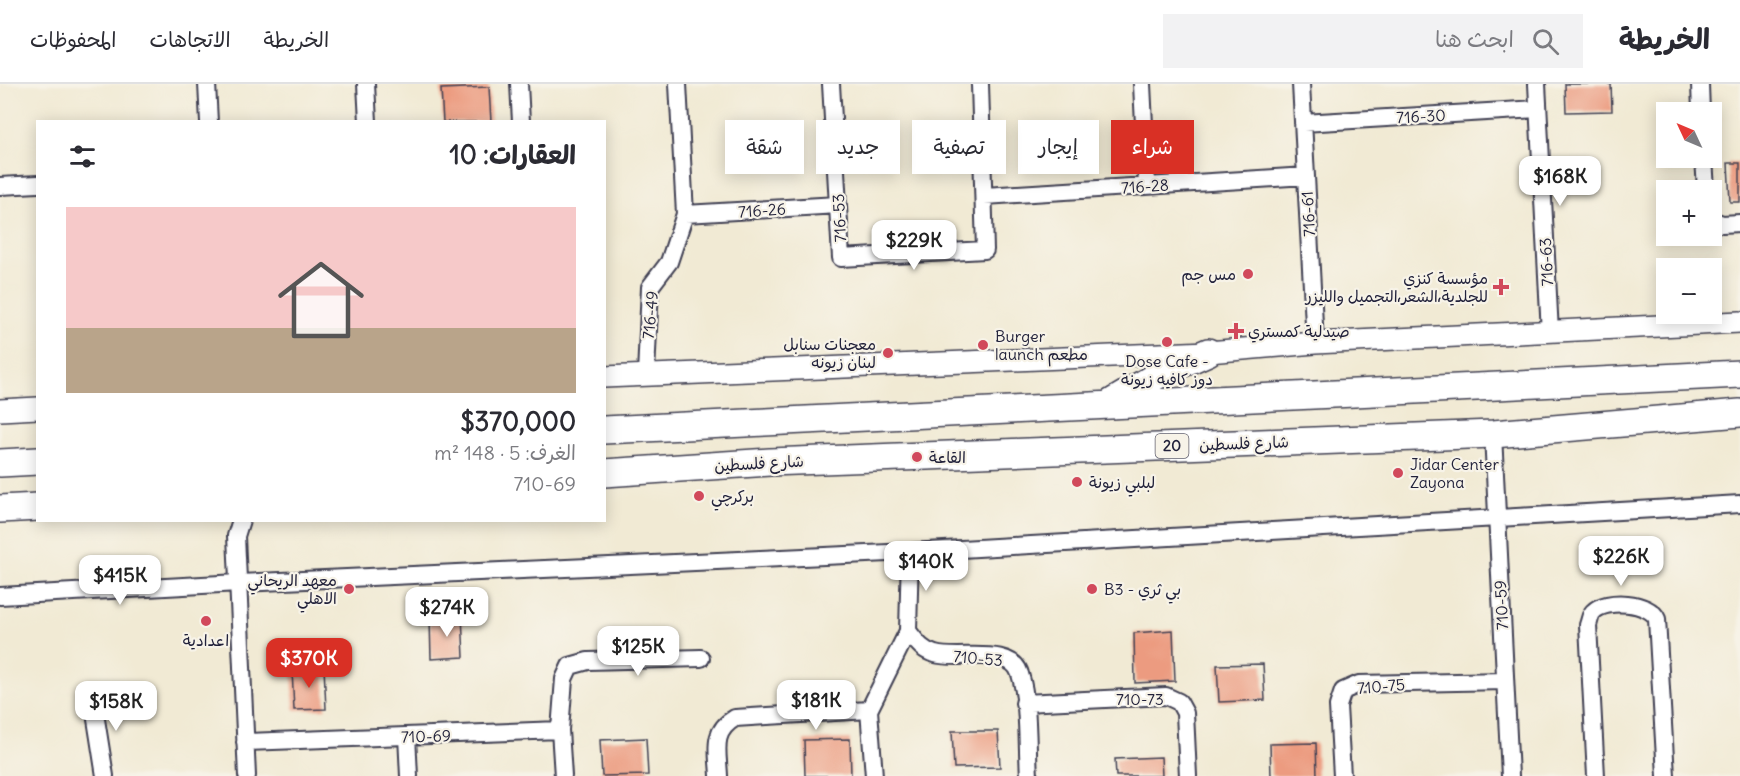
<!DOCTYPE html>
<html lang="ar">
<meta charset="utf-8">
<style>
body{margin:0;font-family:Delius,"Playpen Sans Arabic",sans-serif;background:#f2f2f3;color:#2b2b33;direction:rtl;height:100vh;display:flex;flex-direction:column;font-size:22px;white-space:nowrap}
*{box-sizing:border-box;margin:0}
p{font-size:20px;color:#7c7c81}
.icon{flex:none;width:33px;height:33px;fill:none;stroke:currentColor;stroke-width:2;stroke-linecap:round;stroke-linejoin:round}
.map{position:relative;flex:1;overflow:hidden;direction:ltr}
.side{position:absolute;left:36px;top:36px;width:570px;height:402px;display:flex;flex-direction:column;background:#fff;border-radius:0px;box-shadow:0 3px 15px #0003;direction:rtl}
.side>*{flex:none}
.top-card{position:absolute;left:624px;top:36px;width:570px;height:54px;direction:rtl;display:flex;gap:12px}
.needle{width:39px;rotate:314deg}
.tools{position:absolute;left:1656px;top:18px;display:grid;gap:12px}
.tools a{display:grid;place-items:center;width:66px;height:66px;border-radius:0px;background:#fff;box-shadow:0 3px 15px #0003;font-size:30px}
.price{position:absolute;translate:-50% -51px;padding:0 14px;border-radius:12px;background:#fff;color:#222;font-size:20px;line-height:39px;filter:drop-shadow(0 2px 3px #0008)}
.price::after{content:'';position:absolute;left:50%;top:36px;width:18px;height:14px;margin-left:-9px;background:inherit;clip-path:polygon(0 0,100% 0,50% 100%)}
.price.on{background:#d93025;color:#fff}
ul{padding:0;list-style:none}
li{display:grid;align-content:center;gap:12px;height:318px;padding:0 30px}
li+li{border-top:2px solid #e1e1e2}
li span{display:grid;place-items:center;height:186px;border-radius:0px;color:#555}
li>.icon{margin-inline-start:auto}
span .icon{width:108px;height:108px;fill:#fffc;stroke-width:1}
li b{font-size:26px}
h2{display:flex;justify-content:space-between;align-items:center;height:72px;padding:0 30px;font-size:26px}
.tag{padding:0 21px;border-radius:0px;background:#fff;box-shadow:0 3px 15px #0003;font-size:21px;line-height:54px}
.tag.on{background:#d93025;color:#fff}
header{display:flex;align-items:center;gap:36px;box-sizing:border-box;height:84px;padding:0 30px;background:#fff;border-bottom:2px solid #e1e1e2}
header strong{font-size:28px}
nav{display:flex;gap:33px;margin-inline-start:auto;font-size:21px}
.search{width:420px;height:54px;background:#f2f2f3;display:flex;align-items:center;gap:15px;box-sizing:border-box;padding:0 21px;border-radius:0px;color:#7c7c81;font-size:22px}
.map>svg:first-child{display:block}
.building{fill:#ec9b80}
.lines{fill:none;stroke-linecap:round;stroke-linejoin:round}
.minor-casing{stroke:#414052;stroke-width:20}
.tertiary-casing{stroke:#414052;stroke-width:24}
.primary-casing{stroke:#414052;stroke-width:30}
.minor{stroke:#fff;stroke-width:16}
.tertiary{stroke:#fff;stroke-width:21}
.primary{stroke:#fff;stroke-width:27}
.poi-dot{fill:#d1495b;stroke:#f7f3e8;stroke-width:2}
.labels{text-anchor:middle;stroke-width:4.5;stroke-linejoin:round;paint-order:stroke}
.shield{fill:#f7f3e8;stroke:#62616f;stroke-width:1.5}
.shield-label{font-size:15px;font-weight:bold;fill:#22223b}
.street-label{font-size:16px;fill:#22223b;stroke:#f7f3e8}
.poi-label{font-size:16px;fill:#22223b;stroke:#f7f3e8;text-anchor:start}
</style>
<header>
<strong>الخريطة</strong>
<div class="search"><svg class="icon" aria-label="search" viewBox="0 0 24 24"><circle cx="10" cy="10" r="6"/><path d="M15 15l6 6"/></svg>ابحث هنا</div>
<nav><a>الخريطة</a><a>الاتجاهات</a><a>المحفوظات</a></nav>
</header>
<div class="map">
<svg width="1740" height="692" viewBox="0 0 1740 692">
<rect width="100%" height="100%" fill="#f7f3e8"/>
<filter id="ink" filterUnits="userSpaceOnUse"><feTurbulence type="fractalNoise" baseFrequency=".0167" numOctaves="2"/><feDisplacementMap in="SourceGraphic" scale="12" xChannelSelector="R" yChannelSelector="G"/><feConvolveMatrix kernelMatrix="1 2 1 2 8 2 1 2 1" color-interpolation-filters="sRGB"/></filter>
<filter id="wash" filterUnits="userSpaceOnUse"><feTurbulence type="fractalNoise" baseFrequency=".008" numOctaves="4" result="noise"/><feDisplacementMap in="SourceGraphic" scale="24" xChannelSelector="R" yChannelSelector="G"/><feGaussianBlur stdDeviation="1.35" result="paint"/><feColorMatrix in="noise" values="0 0 0 0 0 0 0 0 0 0 0 0 0 0 0 0 0 1.4 0 .05"/><feComposite in="paint" operator="in"/></filter>
<g filter="url(#wash)">
<rect width="100%" height="100%" fill="#f1ead4"/>
<g id="blocks">
<path class="building" d="M1565 0H1611L1612 27 1566 28Z
M489 3 491 38H443L441 5Z
M1728 79H1740V118H1730Z
M462 532 464 573 431 575 430 534Z
M1173 546 1175 597 1135 599 1134 549Z
M1263 580 1265 616 1219 618 1217 581Z
M324 583 326 625 294 626 292 586Z
M952 647H998L1000 683 954 684Z
M646 654 648 691 602 692 600 656Z
M850 655 851 692H805L804 656Z
M1316 659 1317 692H1271L1270 660Z
M1161 673 1162 692H1116L1115 675Z"/>
</g>
</g>
<g filter="url(#ink)">
<use href="#blocks" fill-opacity="0" stroke="#414052" stroke-width="1.5"/>
<g class="lines">
<g class="minor-casing">
<path id="minor" d="M207 0 209 38
M366 0 368 38
M519 0 521 38
M831 0 841 174 985 166 980 0
M1142 0 1147 102
M1301 0 1315 259
M1537 0 1550 249
M1700 0 1701 28
M1303 39 1538 25
M1704 74 1706 106
M0 102 38 100
M984 112 1306 92
M685 130 838 121
M1712 136 1722 140 1740 139
M646 290 650 203 669 178 685 130 678 0
M1493 350 1510 692
M241 436 236 452 247 692
M0 512 239 499 910 468 1740 420
M908 547C916 557 922 567 935 570 958 577 1012 561 1020 590 1029 618 1027 662 1029 692
M92 610 105 692
M1024 619 1166 612 1179 618 1185 629 1188 692
M869 626 908 547 910 468
M560 646 564 595 570 582 588 577 701 574
M407 652 409 692
M245 658 560 646 563 692
M719 692C718 667 711 648 735 634L869 626 874 692
M1342 692 1338 622 1343 607 1359 600 1505 597
M1596 692 1588 541C1590 536 1590 531 1593 528 1606 514 1650 518 1657 535L1666 692"/>
</g>
<g class="tertiary-casing">
<path id="tertiary" d="M604 293 1208 268 1315 259 1740 238
M0 326 38 324"/>
</g>
<g class="primary-casing">
<path id="primary" d="M1111 319 1163 288 1208 268
M604 346 1740 290
M0 379 38 377
M604 389 770 378 1493 350 1740 329
M0 425 38 423"/>
</g>
<use href="#minor" class="minor"/>
<use href="#tertiary" class="tertiary"/>
<use href="#primary" class="primary"/>
</g>
</g>
<g class="poi-dot">
<circle cx="1248" cy="190" r="6"/>
<path d="M1498 194h6v6h6v6h-6v6h-6v-6h-6v-6h6z"/>
<path d="M1233 238h6v6h6v6h-6v6h-6v-6h-6v-6h6z"/>
<circle cx="1167" cy="258" r="6"/>
<circle cx="983" cy="261" r="6"/>
<circle cx="888" cy="269" r="6"/>
<circle cx="917" cy="373" r="6"/>
<circle cx="1398" cy="389" r="6"/>
<circle cx="1077" cy="398" r="6"/>
<circle cx="699" cy="412" r="6"/>
<circle cx="349" cy="505" r="6"/>
<circle cx="1092" cy="505" r="6"/>
<circle cx="206" cy="537" r="6"/>
</g>
<g class="labels">
<rect class="shield" x="1155.5" y="350" width="33" height="24" rx="4.5"/>
<g class="shield-label">
<text x="1172" y="367">20</text>
</g>
<g class="street-label">
<text transform="translate(1421 32) rotate(-3)" y="6">716-30</text>
<text transform="translate(1145 102) rotate(-4)" y="6">716-28</text>
<text transform="translate(762 126) rotate(-4)" y="6">716-26</text>
<text transform="translate(1308 130) rotate(-93)" y="6">716-61</text>
<text transform="translate(839 134) rotate(-93)" y="6">716-53</text>
<text transform="translate(1546 178) rotate(-93)" y="6">716-63</text>
<text transform="translate(650 231) rotate(-85)" y="6">716-49</text>
<text transform="translate(1244 359) rotate(-2)" y="6">شارع فلسطين</text>
<text transform="translate(759 379) rotate(-3)" y="6">شارع فلسطين</text>
<text transform="translate(1501 521) rotate(-93)" y="6">710-59</text>
<text transform="translate(978 574) rotate(5)" y="6">710-53</text>
<text transform="translate(1381 602) rotate(-5)" y="6">710-75</text>
<text x="1140" y="621">710-73</text>
<text transform="translate(426 652) rotate(-2)" y="6">710-69</text>
</g>
<g class="poi-label">
<text x="1236" y="196" text-anchor="end">مس جم</text>
<text x="1488" y="200" text-anchor="end">مؤسسة كنزي<tspan x="1488" dy="18">للجلدية،الشعر،التجميل والليزر</tspan></text>
<text x="1248" y="253">صيدلية كمستري</text>
<text x="995" y="258">Burger<tspan x="995" dy="18">launch مطعم</tspan></text>
<text x="876" y="266" text-anchor="end">معجنات سنابل<tspan x="876" dy="18">لبنان زيونه</tspan></text>
<text x="1167" y="283" text-anchor="middle">Dose Cafe -<tspan x="1167" dy="18">دوز كافيه زيونة</tspan></text>
<text x="929" y="379">القاعة</text>
<text x="1410" y="386">Jidar Center<tspan x="1410" dy="18">Zayona</tspan></text>
<text x="1089" y="404">لبلبي زيونة</text>
<text x="711" y="418">بركرچي</text>
<text x="337" y="502" text-anchor="end">معهد الريحاني<tspan x="337" dy="18">الاهلي</tspan></text>
<text x="1104" y="511">B3 - بي ثري</text>
<text x="206" y="562" text-anchor="middle">اعدادية</text>
</g>
</g>
</svg>
<div class="tools">
<a><svg class="needle" viewBox="-14 -14 28 28"><path d="M0-13l5 13h-10z" fill="#e53935"/><path d="M0 13l5-13h-10z" fill="#7c7c81"/></svg></a>
<a>+</a>
<a>−</a>
</div>
<b class="price" style="left:1560px;top:123px">$168K</b>
<b class="price" style="left:914px;top:187px">$229K</b>
<b class="price" style="left:1621px;top:503px">$226K</b>
<b class="price" style="left:926px;top:508px">$140K</b>
<b class="price" style="left:120px;top:522px">$415K</b>
<b class="price" style="left:447px;top:554px">$274K</b>
<b class="price" style="left:638px;top:593px">$125K</b>
<b class="price on" style="left:309px;top:605px">$370K</b>
<b class="price" style="left:816px;top:647px">$181K</b>
<b class="price" style="left:116px;top:648px">$158K</b>
<div class="top-card">
<a class="tag on">شراء</a>
<a class="tag">إيجار</a>
<a class="tag">تصفية</a>
<a class="tag">جديد</a>
<a class="tag">شقة</a>
</div>
<section class="side">
<h2>العقارات: 10<svg class="icon" aria-label="filters" viewBox="0 0 24 24"><path d="M4 7h16M4 17h16"/><circle cx="9" cy="7" r="2"/><circle cx="15" cy="17" r="2"/></svg></h2>
<ul>
<li><span style="background:linear-gradient(#f6c9c9 65%,#b9a48a 0)"><svg class="icon" aria-label="home" viewBox="0 0 24 24"><path d="M3 11l9-7 9 7M6 9v11h12V9"/></svg></span><div><b>$370,000</b><p>الغرف: 5 · 148 m²</p><p>710-69</p></div></li>
</ul>
</section>
</div>
